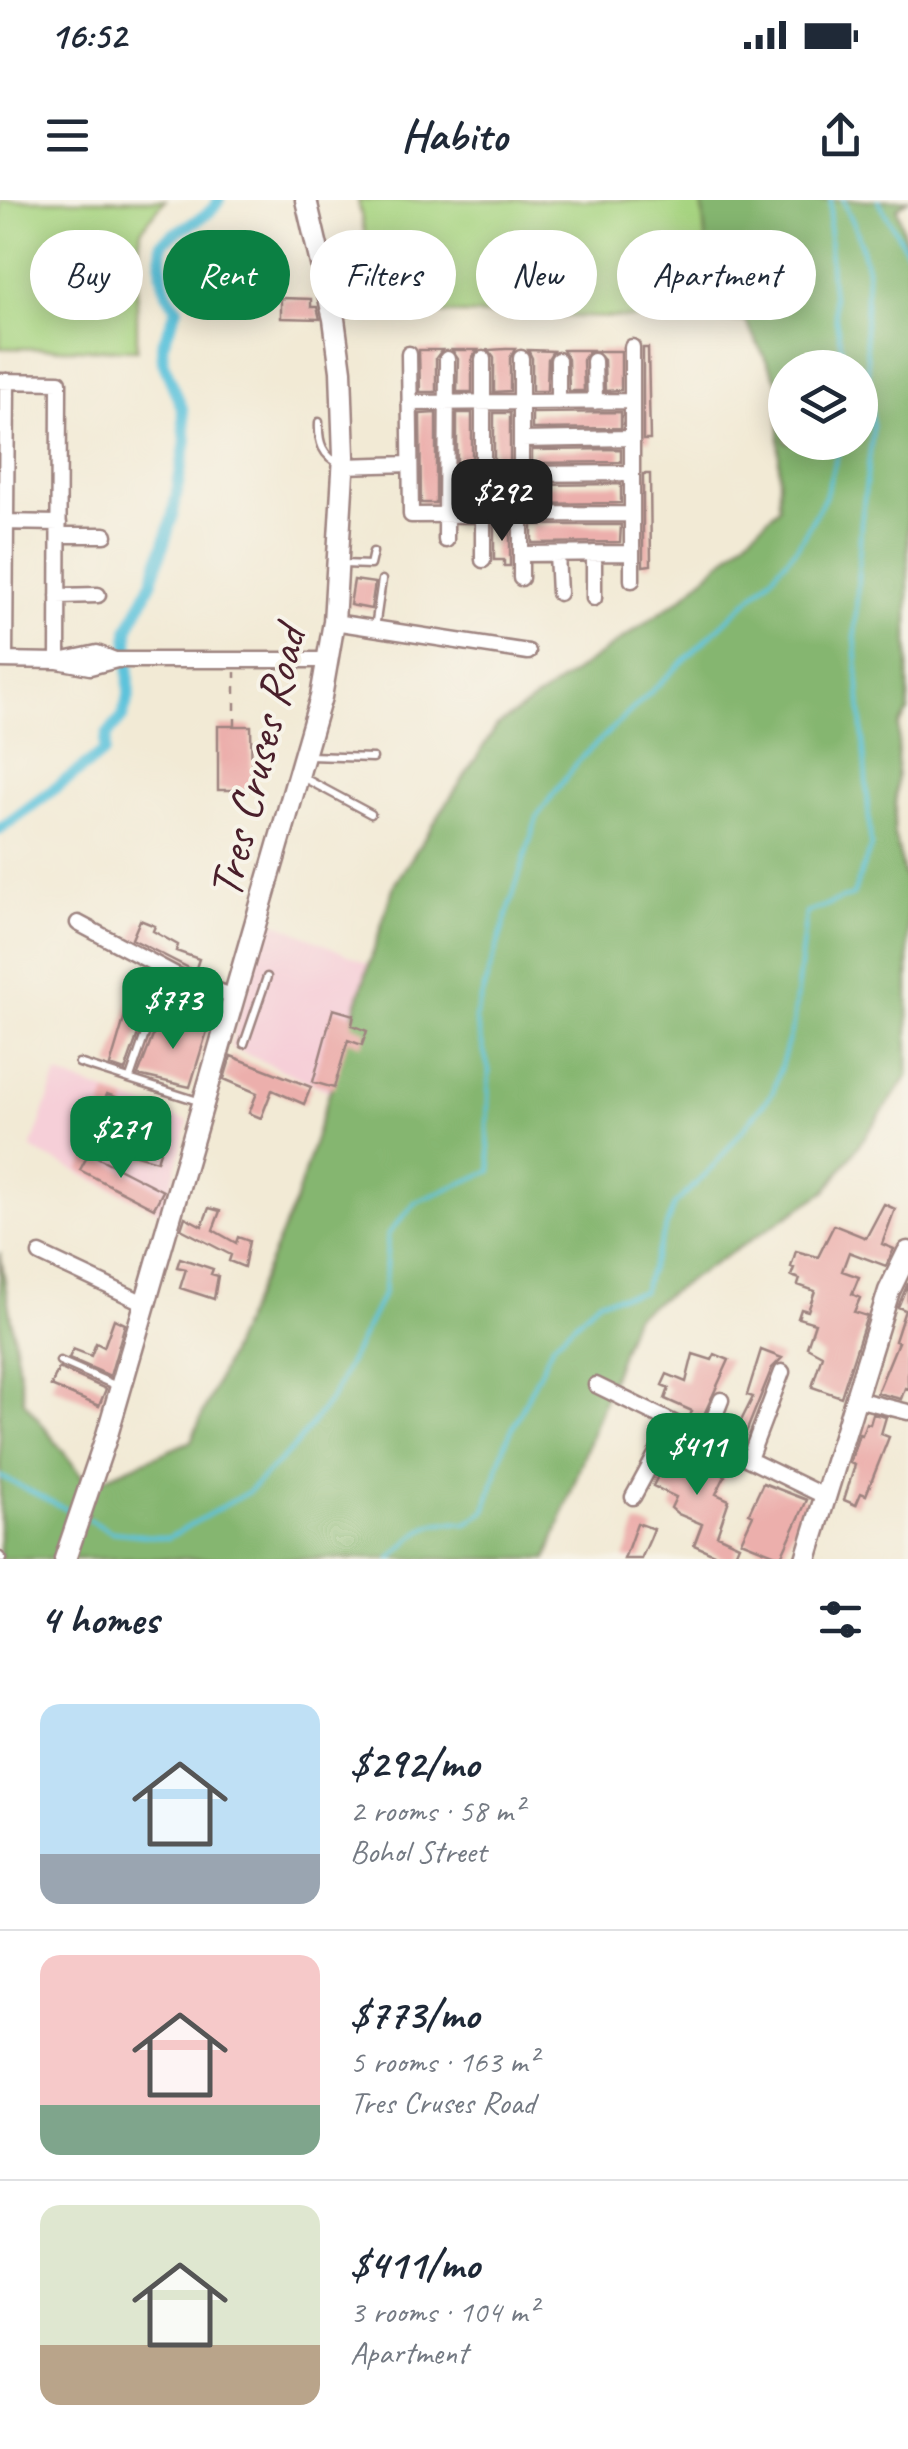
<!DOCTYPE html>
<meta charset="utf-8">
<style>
body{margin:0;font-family:Caveat,sans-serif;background:#f6f6f7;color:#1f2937;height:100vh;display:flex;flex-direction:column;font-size:38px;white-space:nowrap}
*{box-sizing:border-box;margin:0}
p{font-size:32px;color:#747a83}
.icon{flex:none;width:55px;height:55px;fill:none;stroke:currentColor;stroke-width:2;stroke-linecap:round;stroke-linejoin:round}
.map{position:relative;height:1359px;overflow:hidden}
.side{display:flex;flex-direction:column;background:#fff;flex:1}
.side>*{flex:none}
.guide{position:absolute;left:30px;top:30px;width:850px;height:90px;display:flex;gap:20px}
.controls{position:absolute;left:768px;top:150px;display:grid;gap:20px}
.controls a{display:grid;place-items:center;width:110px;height:110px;border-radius:50%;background:#fff;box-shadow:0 5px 25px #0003;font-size:50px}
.price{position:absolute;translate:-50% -85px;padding:0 22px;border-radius:20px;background:#0b8043;color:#fff;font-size:32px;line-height:65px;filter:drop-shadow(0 2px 5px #0008)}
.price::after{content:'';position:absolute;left:50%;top:60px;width:30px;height:22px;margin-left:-15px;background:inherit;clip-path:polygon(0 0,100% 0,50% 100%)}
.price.active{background:#222;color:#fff}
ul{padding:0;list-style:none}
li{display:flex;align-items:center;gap:30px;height:250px;padding:0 40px}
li+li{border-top:2px solid #e0e1e3}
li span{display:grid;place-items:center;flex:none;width:280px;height:200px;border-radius:20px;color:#555}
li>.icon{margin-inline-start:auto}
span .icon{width:120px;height:120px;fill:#fffc;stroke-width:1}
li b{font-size:42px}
h2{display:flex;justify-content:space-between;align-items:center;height:120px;padding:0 40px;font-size:42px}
.chip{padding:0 35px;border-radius:45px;background:#fff;box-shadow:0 5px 25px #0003;font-size:35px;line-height:90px}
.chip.active{background:#0b8043;color:#fff}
.status{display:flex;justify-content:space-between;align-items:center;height:70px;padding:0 50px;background:#fff;direction:ltr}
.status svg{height:28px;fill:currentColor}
header{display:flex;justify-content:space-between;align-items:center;height:130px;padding:0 40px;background:#fff;font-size:45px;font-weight:600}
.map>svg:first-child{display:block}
.built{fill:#f6cfd8}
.green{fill:#a7d481;stroke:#787a56;stroke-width:2.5}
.forest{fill:#85b66f;stroke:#686a4d;stroke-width:2.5;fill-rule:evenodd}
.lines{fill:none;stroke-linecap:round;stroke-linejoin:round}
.stream{stroke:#5dc3db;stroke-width:4}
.canal{stroke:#5dc3db;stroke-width:12}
.building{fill:#ecafac}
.lane-casing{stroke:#9e8480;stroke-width:11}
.street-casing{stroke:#9e8480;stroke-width:19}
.secondary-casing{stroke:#9e8480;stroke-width:25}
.primary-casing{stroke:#9e8480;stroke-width:25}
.path{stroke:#9e8480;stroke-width:2.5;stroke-dasharray:8 8;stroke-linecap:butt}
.lane{stroke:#fff;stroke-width:6}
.street{stroke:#fff;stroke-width:14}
.secondary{stroke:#fff;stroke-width:20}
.primary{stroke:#fff;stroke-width:20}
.labels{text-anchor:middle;stroke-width:8;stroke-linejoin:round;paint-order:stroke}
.street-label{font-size:48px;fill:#4a1f2b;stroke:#f7f3e8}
</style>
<div class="status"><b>16:52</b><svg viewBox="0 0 49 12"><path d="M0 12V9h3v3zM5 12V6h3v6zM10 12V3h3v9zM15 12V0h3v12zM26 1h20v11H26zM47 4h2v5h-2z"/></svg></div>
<header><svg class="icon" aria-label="menu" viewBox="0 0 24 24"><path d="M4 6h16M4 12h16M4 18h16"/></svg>Habito<svg class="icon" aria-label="share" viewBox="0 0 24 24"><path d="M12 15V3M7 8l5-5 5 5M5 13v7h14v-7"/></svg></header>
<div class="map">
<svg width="908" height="1359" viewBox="0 0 908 1359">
<rect width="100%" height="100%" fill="#f7f3e8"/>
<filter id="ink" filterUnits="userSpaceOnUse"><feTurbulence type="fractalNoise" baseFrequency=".01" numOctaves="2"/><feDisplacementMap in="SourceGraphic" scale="20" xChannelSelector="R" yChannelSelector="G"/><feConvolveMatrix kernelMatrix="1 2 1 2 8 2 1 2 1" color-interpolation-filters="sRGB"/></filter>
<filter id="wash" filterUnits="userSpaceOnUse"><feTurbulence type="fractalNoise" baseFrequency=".0048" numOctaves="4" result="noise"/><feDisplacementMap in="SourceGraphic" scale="40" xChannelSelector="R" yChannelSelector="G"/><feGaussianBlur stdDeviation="2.25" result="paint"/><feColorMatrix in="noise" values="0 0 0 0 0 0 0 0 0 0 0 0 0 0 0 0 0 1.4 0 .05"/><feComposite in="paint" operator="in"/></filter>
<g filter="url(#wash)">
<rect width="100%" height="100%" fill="#f2ead5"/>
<path class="built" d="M267 718 388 773 351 901 230 847Z
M57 874 188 922 164 1014 31 949Z"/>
<path class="green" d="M0 0H165L141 30 137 66V150L0 148Z
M358 0H702L706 46 746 121 380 112Z"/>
<path class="forest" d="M702 0H908L897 8 908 49V511L899 525 894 634 908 689V876L826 991 634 1116 547 1359H0V1052L24 1201 89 1285 191 1241 295 1002 394 685 497 526 683 397 779 308V185L706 46ZM785 168H860V242H785Z"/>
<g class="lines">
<path class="stream" d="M831 0C826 58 832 112 846 168
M878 0 908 53
M0 1276 70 1311
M89 1320 112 1332 168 1338 248 1292 295 1246 332 1197 384 1092 388 1034 416 1002 491 971 487 929 489 870 475 818 538 615 579 560 765 384 798 346 825 297 841 242
M391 1359C418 1333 425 1318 466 1324L485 1311 505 1244 553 1144 599 1100 642 1092 674 1005 713 967 773 892 793 825 806 713 853 695 871 646 855 433 861 323 873 228 865 133 867 69 857 31 843 0"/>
<path class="canal" d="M0 629 104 552 107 535 122 517 129 496 128 430 152 381 172 318 186 241 182 208 163 162 162 146 177 108C160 88 160 69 162 43 179 26 208 21 219 0"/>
</g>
<g id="blocks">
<path class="building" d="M281 98 311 99V107H317L320 119 281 118Z
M643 148H648L650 240H643Z
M506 149H515L510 158V191L494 192V158L488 150Z
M419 150H442L436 158V192H420Z
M452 150H478L472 158V192H457L458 159Z
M528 150 553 151 548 159 547 191H532V158Z
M563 150H594L588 153 583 160 584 191H569L568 159Z
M595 151H621V190L605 191 604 160Z
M621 212V228L532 229V213Z
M436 213V303H421L420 214Z
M457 213H472V303H457Z
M494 213H510V302L494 303Z
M621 249V262L532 263V250Z
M643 274H650L651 365 643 366Z
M621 284V303L532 304V285Z
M494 325H510V366H504V360H494Z
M532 325H621L620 342 532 343Z
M354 380 375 383 371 409 350 405Z
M218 526H251L252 590H218Z
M140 720 155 726 153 731 178 745 176 751 199 759 195 771 132 739Z
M146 771 204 797 200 808 154 788 125 871 110 866 135 782 140 784Z
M333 809 354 815 352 825 367 831 362 845 348 840 334 888 313 882Z
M161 815 207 831 190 887 138 875Z
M231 856 311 887 304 904 272 890 261 918 249 913 257 893 224 879Z
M107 894 127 901 117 930 97 923Z
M145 911 170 919 157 961 132 954Z
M89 953 163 991 154 1008 80 970Z
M884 1004 895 1009 882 1044 894 1049 886 1066 849 1052 842 1071 859 1077 852 1094 860 1098 854 1112 867 1116 841 1197 812 1187 822 1155 807 1147 815 1123 798 1118 801 1109 808 1111 815 1091 798 1085 800 1079 791 1076 794 1068 791 1067 796 1051 818 1057 834 1025 866 1038Z
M209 1008 220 1011 213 1030 236 1043 238 1037 249 1041 244 1067 229 1061 231 1055 181 1029 185 1017 202 1026Z
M180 1058 213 1069 211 1074 218 1076 214 1099 180 1088 186 1069 177 1067Z
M908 1083V1189L905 1188 901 1199 877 1193 898 1142 895 1141 905 1110 898 1107Z
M114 1119 125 1124 110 1176 69 1158 73 1149 91 1156 96 1143 104 1147Z
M761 1150 782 1158 772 1168 743 1240 733 1237 753 1197 747 1195Z
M693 1154 712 1160 715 1154 729 1160 701 1221 690 1216 692 1211 665 1199 669 1188 662 1185 667 1174 686 1182Z
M59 1168 106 1189 99 1206 51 1186Z
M873 1214 886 1217 881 1234 889 1237 866 1295 861 1293 856 1305 844 1300 855 1265 850 1263 859 1234 862 1235 866 1223 870 1224Z
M675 1241 725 1276 716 1294 729 1300 717 1335 739 1345 733 1359H725L694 1345 702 1324 678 1314 671 1308 676 1297 653 1286Z
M763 1283 807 1300 781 1357 741 1341 753 1315 749 1313Z
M637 1323 654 1329 650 1339 641 1359H624Z"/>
</g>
</g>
<g filter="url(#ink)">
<use href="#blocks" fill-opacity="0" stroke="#9e8480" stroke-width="2.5"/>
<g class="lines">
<g class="lane-casing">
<path id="lane" d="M319 222C318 242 322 256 342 265
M343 364 370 365 373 352
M375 428 382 380
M309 556 373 558
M304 578 371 614
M244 844 267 777
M79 863 201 902
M130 878 152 814 162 804 221 822
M60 1161 119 1187
M0 1356 3 1359"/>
</g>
<g class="street-casing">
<path id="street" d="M409 154 411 315 632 314
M521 158V378
M483 159V360
M594 161 595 202
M0 181 59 182 58 461
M558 202V160
M409 203 632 201
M521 240 632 238
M343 266 410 264
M521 274 632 273
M1 322 59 323
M59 335H105
M446 340 447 159
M521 354 632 353
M557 354 559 393
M632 380V147
M58 396 98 395
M594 398V353
M334 422 528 452
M0 460 58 461 90 467 117 460H329
M5 460 7 181
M64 460 97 453 115 460
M78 723 178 776 234 797
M40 1054 144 1103
M596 1185 826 1297
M856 1199 908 1212
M706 1238 721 1200
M749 1259 782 1172
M633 1297 673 1223"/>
</g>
<g class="secondary-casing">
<path id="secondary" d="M65 1359 107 1235 321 497 334 422 344 256 341 171 334 119 306 0"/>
</g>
<g class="primary-casing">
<path id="primary" d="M806 1359 889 1091 908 1052"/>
</g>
<path class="path" d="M235 526V472"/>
<use href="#lane" class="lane"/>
<use href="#street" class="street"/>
<use href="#secondary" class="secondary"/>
<use href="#primary" class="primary"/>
</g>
</g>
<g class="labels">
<g class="street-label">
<text transform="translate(256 562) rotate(-76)" y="17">Tres Cruses Road</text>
</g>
</g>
</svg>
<div class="controls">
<a><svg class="icon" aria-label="layers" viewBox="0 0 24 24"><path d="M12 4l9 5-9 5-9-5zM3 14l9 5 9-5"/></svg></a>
</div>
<b class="price active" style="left:502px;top:344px">$292</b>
<b class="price" style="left:173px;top:852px">$773</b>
<b class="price" style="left:121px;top:981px">$271</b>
<b class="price" style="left:697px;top:1298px">$411</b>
<div class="guide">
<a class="chip">Buy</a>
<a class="chip active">Rent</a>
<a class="chip">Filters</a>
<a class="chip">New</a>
<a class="chip">Apartment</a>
</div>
</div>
<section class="side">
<h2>4 homes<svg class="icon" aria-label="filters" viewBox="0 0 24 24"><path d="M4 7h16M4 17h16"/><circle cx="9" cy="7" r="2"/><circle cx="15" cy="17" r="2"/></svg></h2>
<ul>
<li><span style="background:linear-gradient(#bfe0f5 75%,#9aa5b1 0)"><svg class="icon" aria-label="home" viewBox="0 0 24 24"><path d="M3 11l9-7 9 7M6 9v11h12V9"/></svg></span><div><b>$292/mo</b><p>2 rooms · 58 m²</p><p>Bohol Street</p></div></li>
<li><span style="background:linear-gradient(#f6c9c9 75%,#7fa58c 0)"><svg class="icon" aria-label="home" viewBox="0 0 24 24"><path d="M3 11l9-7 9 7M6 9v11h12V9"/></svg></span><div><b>$773/mo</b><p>5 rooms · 163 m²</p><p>Tres Cruses Road</p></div></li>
<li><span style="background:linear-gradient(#dfe7d0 70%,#b9a48a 0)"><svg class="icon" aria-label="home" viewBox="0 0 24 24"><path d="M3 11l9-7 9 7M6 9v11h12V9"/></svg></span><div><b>$411/mo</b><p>3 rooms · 104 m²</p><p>Apartment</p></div></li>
</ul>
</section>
